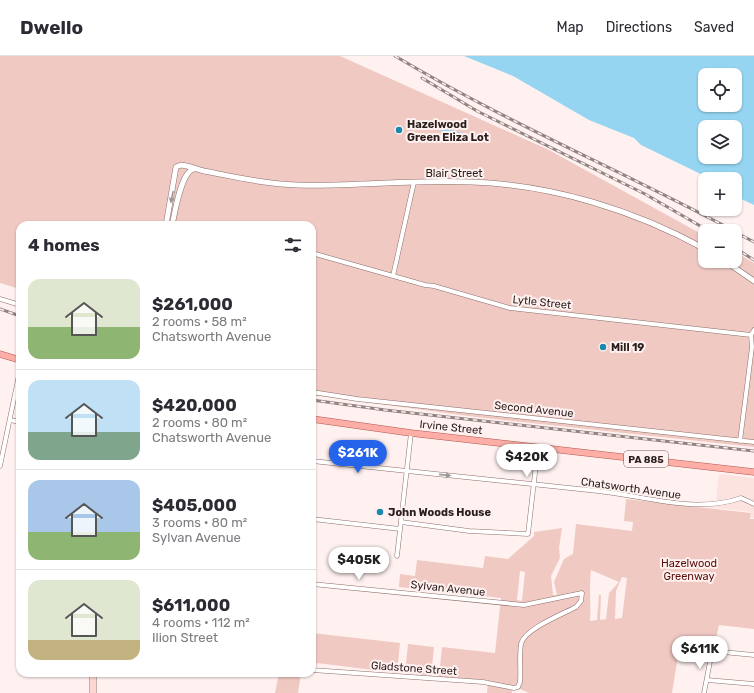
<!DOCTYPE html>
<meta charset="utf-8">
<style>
body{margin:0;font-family:Rubik,sans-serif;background:#f7f7f7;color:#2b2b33;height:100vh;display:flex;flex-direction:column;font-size:15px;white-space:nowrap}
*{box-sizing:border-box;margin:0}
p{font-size:13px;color:#7c7c81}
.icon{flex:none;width:22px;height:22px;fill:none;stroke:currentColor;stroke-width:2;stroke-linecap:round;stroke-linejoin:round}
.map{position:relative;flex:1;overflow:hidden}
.details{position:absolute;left:16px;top:165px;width:300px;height:456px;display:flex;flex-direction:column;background:#fff;border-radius:12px;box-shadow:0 1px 3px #0004}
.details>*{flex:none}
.fabs{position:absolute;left:698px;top:12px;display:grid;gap:8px}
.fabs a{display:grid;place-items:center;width:44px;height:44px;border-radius:8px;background:#fff;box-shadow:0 1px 3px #0004;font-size:20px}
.price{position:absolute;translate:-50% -34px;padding:0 9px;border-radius:14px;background:#fff;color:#222;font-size:13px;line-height:26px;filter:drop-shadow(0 1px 2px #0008)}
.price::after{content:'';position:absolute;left:50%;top:24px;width:12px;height:9px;margin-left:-6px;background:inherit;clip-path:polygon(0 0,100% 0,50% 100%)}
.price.current{background:#2563eb;color:#fff}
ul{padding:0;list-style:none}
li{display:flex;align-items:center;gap:12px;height:100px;padding:0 12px}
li+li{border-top:1px solid #e1e1e2}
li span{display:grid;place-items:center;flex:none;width:112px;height:80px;border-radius:12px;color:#555}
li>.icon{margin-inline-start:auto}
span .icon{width:48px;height:48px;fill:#fffc;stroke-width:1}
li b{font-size:17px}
h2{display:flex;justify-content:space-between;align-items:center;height:48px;padding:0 12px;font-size:17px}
header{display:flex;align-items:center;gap:24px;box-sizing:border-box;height:56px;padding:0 20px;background:#fff;border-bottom:1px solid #e1e1e2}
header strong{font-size:19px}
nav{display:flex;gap:22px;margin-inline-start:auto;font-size:14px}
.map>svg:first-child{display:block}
.built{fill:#fce3df}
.green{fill:#f0c9c3;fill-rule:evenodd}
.water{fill:#96d5f1;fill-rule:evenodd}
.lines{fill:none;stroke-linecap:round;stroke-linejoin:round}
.minor-casing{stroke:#8b6e6a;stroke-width:5}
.tertiary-casing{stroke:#8b6e6a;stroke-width:6}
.secondary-casing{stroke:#8b6e6a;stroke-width:7}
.primary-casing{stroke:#b15850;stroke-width:7}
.minor{stroke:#fff;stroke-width:4}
.tertiary{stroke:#fff;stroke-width:5}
.secondary{stroke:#fed6d3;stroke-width:6}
.primary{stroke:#fcaea7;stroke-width:6}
.rail-casing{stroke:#908382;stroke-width:3}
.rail{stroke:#fff1ef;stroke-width:1.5;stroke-dasharray:4.5;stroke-linecap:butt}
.oneway{fill:#9f9a99}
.poi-dot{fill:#1c88af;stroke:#fff1ef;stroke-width:1.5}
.labels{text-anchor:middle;stroke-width:4;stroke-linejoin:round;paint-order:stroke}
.shield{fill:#fff1ef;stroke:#6a5d5c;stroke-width:1}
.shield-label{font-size:10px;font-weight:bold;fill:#2a1e1d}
.poi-label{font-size:11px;font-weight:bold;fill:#2a1e1d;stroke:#fff1ef;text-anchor:start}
.street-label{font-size:11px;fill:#2a1e1d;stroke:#fff1ef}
.park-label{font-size:11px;fill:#59110f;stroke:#fff1ef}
</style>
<header>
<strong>Dwello</strong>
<nav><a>Map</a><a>Directions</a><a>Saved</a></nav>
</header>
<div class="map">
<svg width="754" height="637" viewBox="0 0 754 637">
<rect width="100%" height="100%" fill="#fff1ef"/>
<path class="built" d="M719 418 754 422V462H751V456L708 451 709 444 716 445Z"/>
<path class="green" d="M0 0H340L549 94 705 180V205H735V196L754 207V391L476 361 312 339V169H20V233L0 227Z
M626 443 751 457 750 463H754V573L719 569 715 587 681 581 672 637H529L513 630 512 637H487L488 624 439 621 442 591 495 597 501 542 399 531 400 518 415 520 417 504 483 512 485 500 508 503 534 480V476L562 472 559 492 560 502 551 520 553 539H557L554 526 564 503 573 498 576 468 632 475 633 466 624 465ZM591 514 619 526 609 537 606 563 600 564 601 539H599L597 564 590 565C591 547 589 531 591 514ZM520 515 525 516 522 545 517 544ZM622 521 627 522 622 562 615 563 616 535Z
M312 577 400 587 397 617 317 607 316 611H312Z
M408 588 434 591 431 620 405 617Z
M279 617H301L298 637H275Z"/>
<path class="water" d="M464 0H754V149L735 140V123H711L641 89 634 82 589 64 513 20ZM705 19H735V49H705ZM705 71H735V101H705Z
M440 71 463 77V81L462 83 439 74Z"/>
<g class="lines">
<g class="minor-casing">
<path id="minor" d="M312 197 425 229 434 230 510 252 751 279
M393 220 414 126
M0 243 20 249
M312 336 357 343 754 386
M10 364 20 366
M740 385 752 291 751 279 754 274
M312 405C407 415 503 425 598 435 646 440 695 458 741 442L754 448
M0 410 20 314
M312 463 400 473
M401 466 469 475 528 478 538 391
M397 500 411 377
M312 528 524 549 582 537 581 545 576 551C563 558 524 573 521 588 519 601 521 613 520 626L518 631 514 632 483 626 312 614
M707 624 754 628
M704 637 712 595 754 599"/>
</g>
<g class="tertiary-casing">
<path id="tertiary" d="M166 169 176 111 181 109C190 110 196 113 204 115 235 121 266 128 297 129 355 131 414 123 472 126 553 129 634 154 705 193
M172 169C175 157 181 115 194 113
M725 205 754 225"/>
</g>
<g class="secondary-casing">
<path id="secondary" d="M93 617V637"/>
</g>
<g class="primary-casing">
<path id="primary" d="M0 298 20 304
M312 363 411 377 754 416"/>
</g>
<use href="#minor" class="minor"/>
<use href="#tertiary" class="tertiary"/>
<use href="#secondary" class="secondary"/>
<use href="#primary" class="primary"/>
<g class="rail-casing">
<path id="rail" d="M395 0C504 65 622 115 734 175
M422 22 477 55 645 138 709 175
M735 176 754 186
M735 192 754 204
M0 253 20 260
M312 344 385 354 754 395"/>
</g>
<use href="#rail" class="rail"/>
</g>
<defs><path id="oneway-solid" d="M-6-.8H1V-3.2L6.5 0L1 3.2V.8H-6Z"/></defs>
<g class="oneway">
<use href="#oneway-solid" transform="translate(172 141) rotate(101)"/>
<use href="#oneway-solid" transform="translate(445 419) rotate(6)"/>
</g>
<g class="poi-dot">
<circle cx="399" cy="74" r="4"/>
<circle cx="603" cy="291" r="4"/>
<circle cx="380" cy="456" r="4"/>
</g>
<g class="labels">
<rect class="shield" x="624" y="395" width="44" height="16" rx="3"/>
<g class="shield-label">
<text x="646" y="407">PA 885</text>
</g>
<g class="poi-label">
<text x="407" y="72">Hazelwood<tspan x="407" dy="13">Green Eliza Lot</tspan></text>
<text x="611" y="295">Mill 19</text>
<text x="388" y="460">John Woods House</text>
</g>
<g class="street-label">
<text x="454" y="121">Blair Street</text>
<text transform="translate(542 246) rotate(6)" y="4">Lytle Street</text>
<text transform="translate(534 353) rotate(6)" y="4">Second Avenue</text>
<text transform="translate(451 371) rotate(6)" y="4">Irvine Street</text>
<text transform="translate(631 432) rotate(8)" y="4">Chatsworth Avenue</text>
<text transform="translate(448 532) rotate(6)" y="4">Sylvan Avenue</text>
<text transform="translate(414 612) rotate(4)" y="4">Gladstone Street</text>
</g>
<g class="park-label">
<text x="689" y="511">Hazelwood<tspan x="689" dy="13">Greenway</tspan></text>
</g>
</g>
</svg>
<div class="fabs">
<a><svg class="icon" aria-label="locate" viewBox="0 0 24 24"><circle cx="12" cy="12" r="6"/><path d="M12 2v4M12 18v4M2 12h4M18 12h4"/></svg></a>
<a><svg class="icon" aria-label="layers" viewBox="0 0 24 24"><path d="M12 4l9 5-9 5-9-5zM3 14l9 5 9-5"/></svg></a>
<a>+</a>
<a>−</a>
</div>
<b class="price current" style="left:358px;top:418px">$261K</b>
<b class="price" style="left:527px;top:422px">$420K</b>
<b class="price" style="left:359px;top:525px">$405K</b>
<b class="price" style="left:700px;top:614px">$611K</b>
<section class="details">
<h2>4 homes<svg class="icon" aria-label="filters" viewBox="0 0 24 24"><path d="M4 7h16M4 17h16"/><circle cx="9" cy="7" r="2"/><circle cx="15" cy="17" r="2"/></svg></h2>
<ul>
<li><span style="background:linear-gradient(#dfe7d0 60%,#8fb573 0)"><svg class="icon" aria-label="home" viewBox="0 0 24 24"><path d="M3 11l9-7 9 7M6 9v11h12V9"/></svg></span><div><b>$261,000</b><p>2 rooms · 58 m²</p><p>Chatsworth Avenue</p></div></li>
<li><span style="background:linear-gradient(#bfe0f5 65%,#7fa58c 0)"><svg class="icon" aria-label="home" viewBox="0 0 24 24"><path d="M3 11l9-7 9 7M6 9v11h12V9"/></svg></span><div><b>$420,000</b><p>2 rooms · 80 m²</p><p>Chatsworth Avenue</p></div></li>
<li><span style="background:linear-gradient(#a9c7e8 65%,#8fb573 0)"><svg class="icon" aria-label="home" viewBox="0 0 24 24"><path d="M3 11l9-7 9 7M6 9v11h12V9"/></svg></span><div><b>$405,000</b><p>3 rooms · 80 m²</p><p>Sylvan Avenue</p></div></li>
<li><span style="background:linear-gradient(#dfe7d0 75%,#c2b280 0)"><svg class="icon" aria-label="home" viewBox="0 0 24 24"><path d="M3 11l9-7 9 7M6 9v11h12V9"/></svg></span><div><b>$611,000</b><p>4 rooms · 112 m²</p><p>Ilion Street</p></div></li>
</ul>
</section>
</div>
